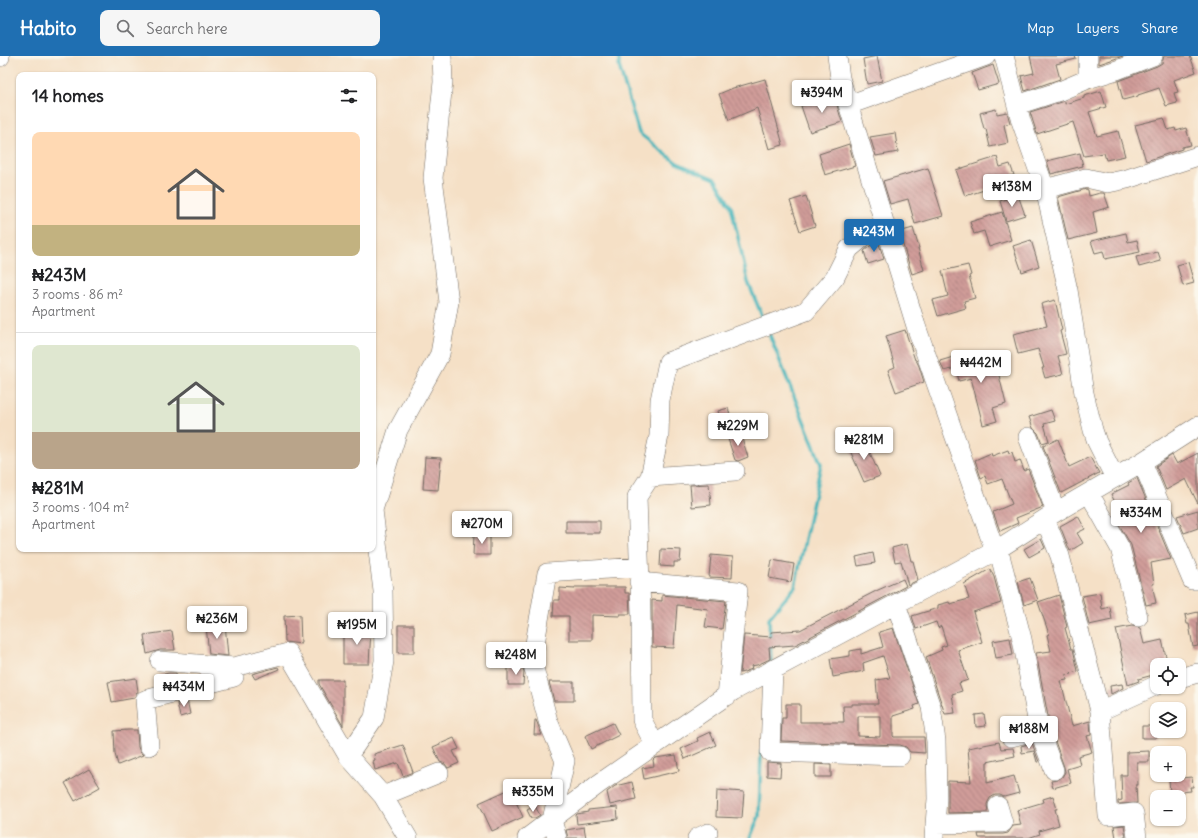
<!DOCTYPE html>
<meta charset="utf-8">
<style>
body{margin:0;font-family:Delius,sans-serif;background:#f6f6f6;color:#202124;height:100vh;display:flex;flex-direction:column;font-size:15px;white-space:nowrap}
*{box-sizing:border-box;margin:0}
p{font-size:13px;color:#757577}
.icon{flex:none;width:22px;height:22px;fill:none;stroke:currentColor;stroke-width:2;stroke-linecap:round;stroke-linejoin:round}
.map{position:relative;flex:1;overflow:hidden}
.panel{position:absolute;left:16px;top:16px;width:360px;height:480px;display:flex;flex-direction:column;background:#fff;border-radius:8px;box-shadow:0 1px 3px #0004}
.panel>*{flex:none}
.fabs{position:absolute;left:1150px;top:602px;display:grid;gap:8px}
.fabs a{display:grid;place-items:center;width:36px;height:36px;border-radius:8px;background:#fff;box-shadow:0 1px 3px #0004;font-size:20px}
.price{position:absolute;translate:-50% -34px;padding:0 9px;border-radius:4px;background:#fff;color:#222;font-size:13px;line-height:26px;filter:drop-shadow(0 1px 2px #0008)}
.price::after{content:'';position:absolute;left:50%;top:24px;width:12px;height:9px;margin-left:-6px;background:inherit;clip-path:polygon(0 0,100% 0,50% 100%)}
.price.active{background:#1f6fb2;color:#fff}
ul{padding:0;list-style:none}
li{display:grid;align-content:center;gap:8px;height:212px;padding:0 16px}
li+li{border-top:1px solid #e0e0e0}
li span{display:grid;place-items:center;height:124px;border-radius:8px;color:#555}
li>.icon{margin-inline-start:auto}
span .icon{width:72px;height:72px;fill:#fffc;stroke-width:1}
li b{font-size:17px}
h2{display:flex;justify-content:space-between;align-items:center;height:48px;padding:0 16px;font-size:17px}
header{display:flex;align-items:center;gap:24px;box-sizing:border-box;height:56px;padding:0 20px;background:#1f6fb2;color:#fff}
header strong{font-size:19px}
nav{display:flex;gap:22px;margin-inline-start:auto;font-size:14px}
.search{width:280px;height:36px;background:#f6f6f6;display:flex;align-items:center;gap:10px;box-sizing:border-box;padding:0 14px;border-radius:8px;color:#757577;font-size:15px}
.map>svg:first-child{display:block}
.lines{fill:none;stroke-linecap:round;stroke-linejoin:round}
.stream{stroke:#44b4ba;stroke-width:3.5}
.building{fill:url(#building-back-hatch);fill-rule:evenodd}
.minor-casing{stroke:#726a61;stroke-width:20}
.minor{stroke:#fff;stroke-width:19}
</style>
<header>
<strong>Habito</strong>
<div class="search"><svg class="icon" aria-label="search" viewBox="0 0 24 24"><circle cx="10" cy="10" r="6"/><path d="M15 15l6 6"/></svg>Search here</div>
<nav><a>Map</a><a>Layers</a><a>Share</a></nav>
</header>
<div class="map">
<svg width="1198" height="782" viewBox="0 0 1198 782">
<defs>
<pattern id="building-back-hatch" width="6" height="6" patternUnits="userSpaceOnUse"><rect width="6" height="6" fill="#d09c99"/><path d="M-1 5l2 2M0 0l6 6M5-1l2 2" fill="none" stroke="#a97f7d"/></pattern>
</defs>
<rect width="100%" height="100%" fill="#fbf7ec"/>
<filter id="ink" filterUnits="userSpaceOnUse"><feTurbulence type="fractalNoise" baseFrequency=".025" numOctaves="2"/><feDisplacementMap in="SourceGraphic" scale="8" xChannelSelector="R" yChannelSelector="G"/><feConvolveMatrix kernelMatrix="1 2 1 2 8 2 1 2 1" color-interpolation-filters="sRGB"/></filter>
<filter id="wash" filterUnits="userSpaceOnUse"><feTurbulence type="fractalNoise" baseFrequency=".012" numOctaves="4" result="noise"/><feDisplacementMap in="SourceGraphic" scale="16" xChannelSelector="R" yChannelSelector="G"/><feGaussianBlur stdDeviation="0.9" result="paint"/><feColorMatrix in="noise" values="0 0 0 0 0 0 0 0 0 0 0 0 0 0 0 0 0 1.4 0 .05"/><feComposite in="paint" operator="in"/></filter>
<g filter="url(#wash)">
<rect width="100%" height="100%" fill="#f5e0c6"/>
<g class="lines">
<path class="stream" d="M619 0V10L639 77 677 107 715 123 731 150 748 226 764 265
M768 275 821 408 795 531 769 562 771 605
M750 782 759 760 761 695"/>
</g>
<g id="blocks">
<path class="building" d="M877 0 882 25 867 28 863 3Z
M1030 0H1075L1076 3 1056 8 1060 23 1025 35 1021 20 1034 17Z
M1099 0H1123L1099 8Z
M1164 0H1190L1196 16 1174 24 1178 36 1174 37 1177 47 1166 50 1159 32 1138 39V40L1123 44 1118 25 1157 10 1162 7Z
M993 9 999 28 978 34 972 17Z
M765 23 783 89 769 93 757 52 729 64 719 38 733 32Z
M1101 35 1106 51 1089 56 1097 80 1118 75 1125 100 1106 104 1104 97 1084 100 1073 66 1037 78 1030 56 1065 45V48L1084 42V40Z
M834 39 842 66 810 76 801 50Z
M996 53 997 58 1007 56 1010 67 1004 69 1008 87 990 91 986 73H984L980 57Z
M1164 62 1168 74 1175 72 1176 75 1186 72 1191 89 1182 91V93L1146 105 1135 69Z
M895 77 898 96 876 100 870 81Z
M849 88 855 110 825 119 819 98Z
M1080 97 1083 110 1051 118 1047 105Z
M997 101 1000 111 1010 108 1014 119 995 124 997 130 965 140 956 114Z
M928 112 943 160 915 168 908 143 890 148 883 125Z
M1086 133 1088 134 1089 140 1100 137H1104L1109 151 1093 156 1097 177 1068 184 1058 141Z
M1018 139 1025 159 1006 165 1000 145Z
M806 140 815 170 800 175 790 145Z
M1002 156 1011 184 989 191 984 175 974 178 970 166Z
M913 172 919 192H918L924 214 912 218 899 176Z
M1126 177 1128 186 1137 184 1140 196 1105 203 1103 195 1095 197 1091 185Z
M1031 184 1039 210 1022 216 1013 190Z
M878 185 884 203 868 208 864 195 874 187Z
M1158 196 1161 205 1139 211 1136 201Z
M1188 206 1194 227 1183 230 1177 209Z
M968 209 971 219 969 220 975 242 964 245 966 252 938 260 933 244 948 240 942 215Z
M1055 244 1062 274 1060 275 1066 298 1058 300 1063 318 1045 322 1042 312H1044L1038 293 1018 298 1013 278 1047 270 1041 248Z
M905 274 915 304H916L919 310 924 326 896 336 888 314 895 311 886 280Z
M963 298 966 310 995 303 1006 348 993 352 997 365 983 369 971 322 959 325 956 312 944 315 940 305Z
M728 352 734 372 724 375 718 355Z
M1051 354 1055 365 1044 368 1049 385 1042 387 1038 377 1033 372 1029 361Z
M740 376 748 401 738 405 735 404 727 380Z
M864 383 880 420 864 426 848 390Z
M1058 383 1069 411 1090 401 1099 417 1061 437 1043 390Z
M1008 394 1009 397 1012 396 1015 406 1020 404 1024 415 1028 413 1043 451 1016 462 1018 467 1000 475 993 456 1012 448 1002 423 988 428 985 420 981 422 975 404 991 397 992 400Z
M1198 397V448L1186 423 1166 434 1156 410 1172 399 1177 408Z
M425 401 441 402 438 434 423 433Z
M1137 422 1171 503 1151 507 1154 528H1152L1156 547 1146 549 1131 489 1114 460 1120 457 1111 438 1129 429 1128 427Z
M709 428 711 449 692 451 690 429Z
M1198 454V472L1184 477 1177 460Z
M1078 460 1085 473 1077 477 1083 487 1070 495 1060 470Z
M566 465H600V477H566Z
M474 479H490V499H473Z
M1041 483 1045 492 1029 501 1024 493Z
M907 488 911 505H913L918 524 908 529 901 505 895 506 892 492Z
M661 493 681 494 680 506H674V511L660 510Z
M873 497 875 507 858 510 856 501Z
M711 499 733 501 732 522 709 521Z
M772 504 794 508 791 526 769 522Z
M990 513 994 521 1001 547 973 556 982 586 958 594 968 624 959 627 962 635 952 638 955 657 945 658 926 601 942 594 941 591 947 589 941 570 938 572 936 566 916 573 912 560 938 552V549L949 546 950 548 969 543 964 528Z
M1030 522 1038 544 1024 549 1018 526Z
M903 523 906 530 795 589 769 591 770 603 757 609 751 610 752 613 744 616 740 617 744 579 772 581 771 576 800 574 878 534Z
M575 531H625V537H629L630 558H620V560L592 559V584H569V560H553L554 544H560V532L575 533Z
M1100 537 1102 553 1110 551 1112 564 1089 569 1082 540Z
M662 539 726 545 722 573 705 571 708 553 677 549 674 592 652 591V544L662 545Z
M1059 539 1067 571 1065 572 1071 593H1073L1078 615 1071 617 1072 618 1066 619 1067 624 1061 625 1072 670 1090 665 1091 679 1087 680 1092 696 1078 700 1080 709 1067 713 1071 727 1053 732 1051 725 1057 724 1062 721 1065 716 1064 711 1050 671 1036 597 1051 595 1047 579 1049 578 1038 546Z
M1198 556V590L1193 591 1189 568H1187L1185 559Z
M300 559 301 588 285 586 284 560Z
M225 568 228 600 209 598 206 570Z
M398 569H414V597H398Z
M1132 570 1140 572 1144 588 1162 584 1168 609H1157V618L1138 623 1139 625 1128 629 1116 573Z
M893 572 919 648 914 650 915 653 893 660V680L894 681H924L925 697 910 696 906 691 900 689 781 685 782 662H786V648H800V666H844L843 650H852V648H878L876 624 890 622 883 600 863 607 864 615 833 621 830 603 850 600V595L861 593V598L883 591 879 576ZM858 660H880V681L858 680Z
M343 573H371L369 608H343Z
M172 575 175 594H160L147 598 144 579Z
M1010 582 1013 599 996 602 993 585Z
M508 610H522L524 616 523 629H508Z
M278 611 279 613 255 623 252 618Z
M169 617H176L178 624 161 628 159 619Z
M136 622 138 635 134 642 112 646 108 626Z
M319 624H343V670L319 628Z
M549 626H574V645H554Z
M1122 628 1123 632 1111 638 1110 630Z
M187 644 190 658 180 661 177 647Z
M984 658 986 670 976 671 975 659Z
M535 664H536L542 679H534Z
M613 667 619 679 591 693 585 680Z
M1142 670H1156V682H1142Z
M128 674H137L138 691 140 696 143 699 118 709 115 698 114 675Z
M710 676 716 689 685 703 681 693 698 685 697 682Z
M454 682 459 693 453 695 459 707 448 712 445 708 440 706 433 691Z
M999 686 1001 693 1013 692 1015 700 987 706V727L1014 720 1019 737 1004 741 1000 739H995L990 742 987 748 988 756 948 757V725L971 726 968 692Z
M1032 687 1039 706H1037L1034 695 1022 697 1021 690Z
M403 689 413 716 403 720 398 707 375 714 373 705 375 704 374 698Z
M1149 695V706H1137L1138 729H1136L1137 747 1118 748V745L1122 744 1121 719H1127V696Z
M676 699 679 715 644 723 642 712 654 710 653 704 655 702Z
M767 706 781 707 780 721 767 720Z
M815 708 831 709V721H815Z
M89 713 100 731 75 745 65 727Z
M1192 721 1193 731H1190L1191 735 1170 737 1169 723Z
M632 726 636 743 610 749 607 736 615 730Z
M510 733 523 761 492 775 479 747Z
M717 734 744 736 742 762 716 761Z
M1053 740 1057 753H1055L1059 769 1039 775 1040 778 1028 782H979L978 778H1003L1008 777 1013 770 1021 769 1017 754 1044 746 1043 743Z
M535 750 540 759 535 762H531L527 754Z
M617 751 618 763 577 768 576 759 577 758 588 756V754Z
M1124 769 1126 781 1116 782 1114 770Z
M584 771 586 782H568L566 774Z"/>
</g>
</g>
<g filter="url(#ink)">
<use href="#blocks" fill-opacity="0" stroke="#726a61" stroke-width="1"/>
<g class="lines">
<g class="minor-casing">
<path id="minor" d="M837 0 840 22 916 270 995 495
M1004 0 1021 65 1045 133 1068 234 1084 337 1093 374 1097 386 1115 422
M1088 0V23
M0 1V0
M848 49 986 0
M1017 49 1060 35 1088 23 1117 14 1153 0
M1045 133 1086 122 1108 127 1127 123 1198 100
M1028 381 1056 456
M1142 406 1192 524H1198
M650 421 735 415
M1089 437 1120 492 1138 561
M1045 463 1060 500 1100 655 1108 760 1134 757 1137 782
M998 492 1022 583 1039 674 1054 714
M639 526 738 535 727 640
M896 548 931 651 936 685 937 743 934 782
M160 605 234 611 288 597 348 700
M773 613 770 696 900 700
M1179 622 1198 617
M1100 655 1157 629
M1011 681 1039 674
M655 689 642 664 641 557 637 441 650 421 659 380 660 344 668 306 806 255 835 221 849 193 868 177 886 170
M149 690 145 644 234 621V611
M383 740 439 717
M935 768 1003 767 998 750
M408 782 383 740 348 700 374 662 384 605 383 535 373 454 398 374 440 298 449 246 433 122 443 26 442 0
M527 782 600 727 733 635 995 495 1056 456 1142 406 1198 370
M557 782 552 764 565 705 548 665 532 605 547 517 639 511
M697 782 708 777"/>
</g>
<use href="#minor" class="minor"/>
</g>
</g>
</svg>
<div class="fabs">
<a><svg class="icon" aria-label="locate" viewBox="0 0 24 24"><circle cx="12" cy="12" r="6"/><path d="M12 2v4M12 18v4M2 12h4M18 12h4"/></svg></a>
<a><svg class="icon" aria-label="layers" viewBox="0 0 24 24"><path d="M12 4l9 5-9 5-9-5zM3 14l9 5 9-5"/></svg></a>
<a>+</a>
<a>−</a>
</div>
<b class="price" style="left:822px;top:58px">₦394M</b>
<b class="price" style="left:1012px;top:152px">₦138M</b>
<b class="price active" style="left:874px;top:197px">₦243M</b>
<b class="price" style="left:981px;top:328px">₦442M</b>
<b class="price" style="left:738px;top:391px">₦229M</b>
<b class="price" style="left:864px;top:405px">₦281M</b>
<b class="price" style="left:1141px;top:478px">₦334M</b>
<b class="price" style="left:482px;top:489px">₦270M</b>
<b class="price" style="left:217px;top:584px">₦236M</b>
<b class="price" style="left:357px;top:590px">₦195M</b>
<b class="price" style="left:516px;top:620px">₦248M</b>
<b class="price" style="left:184px;top:652px">₦434M</b>
<b class="price" style="left:1029px;top:694px">₦188M</b>
<b class="price" style="left:533px;top:757px">₦335M</b>
<section class="panel">
<h2>14 homes<svg class="icon" aria-label="filters" viewBox="0 0 24 24"><path d="M4 7h16M4 17h16"/><circle cx="9" cy="7" r="2"/><circle cx="15" cy="17" r="2"/></svg></h2>
<ul>
<li><span style="background:linear-gradient(#ffd9b3 75%,#c2b280 0)"><svg class="icon" aria-label="home" viewBox="0 0 24 24"><path d="M3 11l9-7 9 7M6 9v11h12V9"/></svg></span><div><b>₦243M</b><p>3 rooms · 86 m²</p><p>Apartment</p></div></li>
<li><span style="background:linear-gradient(#dfe7d0 70%,#b9a48a 0)"><svg class="icon" aria-label="home" viewBox="0 0 24 24"><path d="M3 11l9-7 9 7M6 9v11h12V9"/></svg></span><div><b>₦281M</b><p>3 rooms · 104 m²</p><p>Apartment</p></div></li>
</ul>
</section>
</div>
